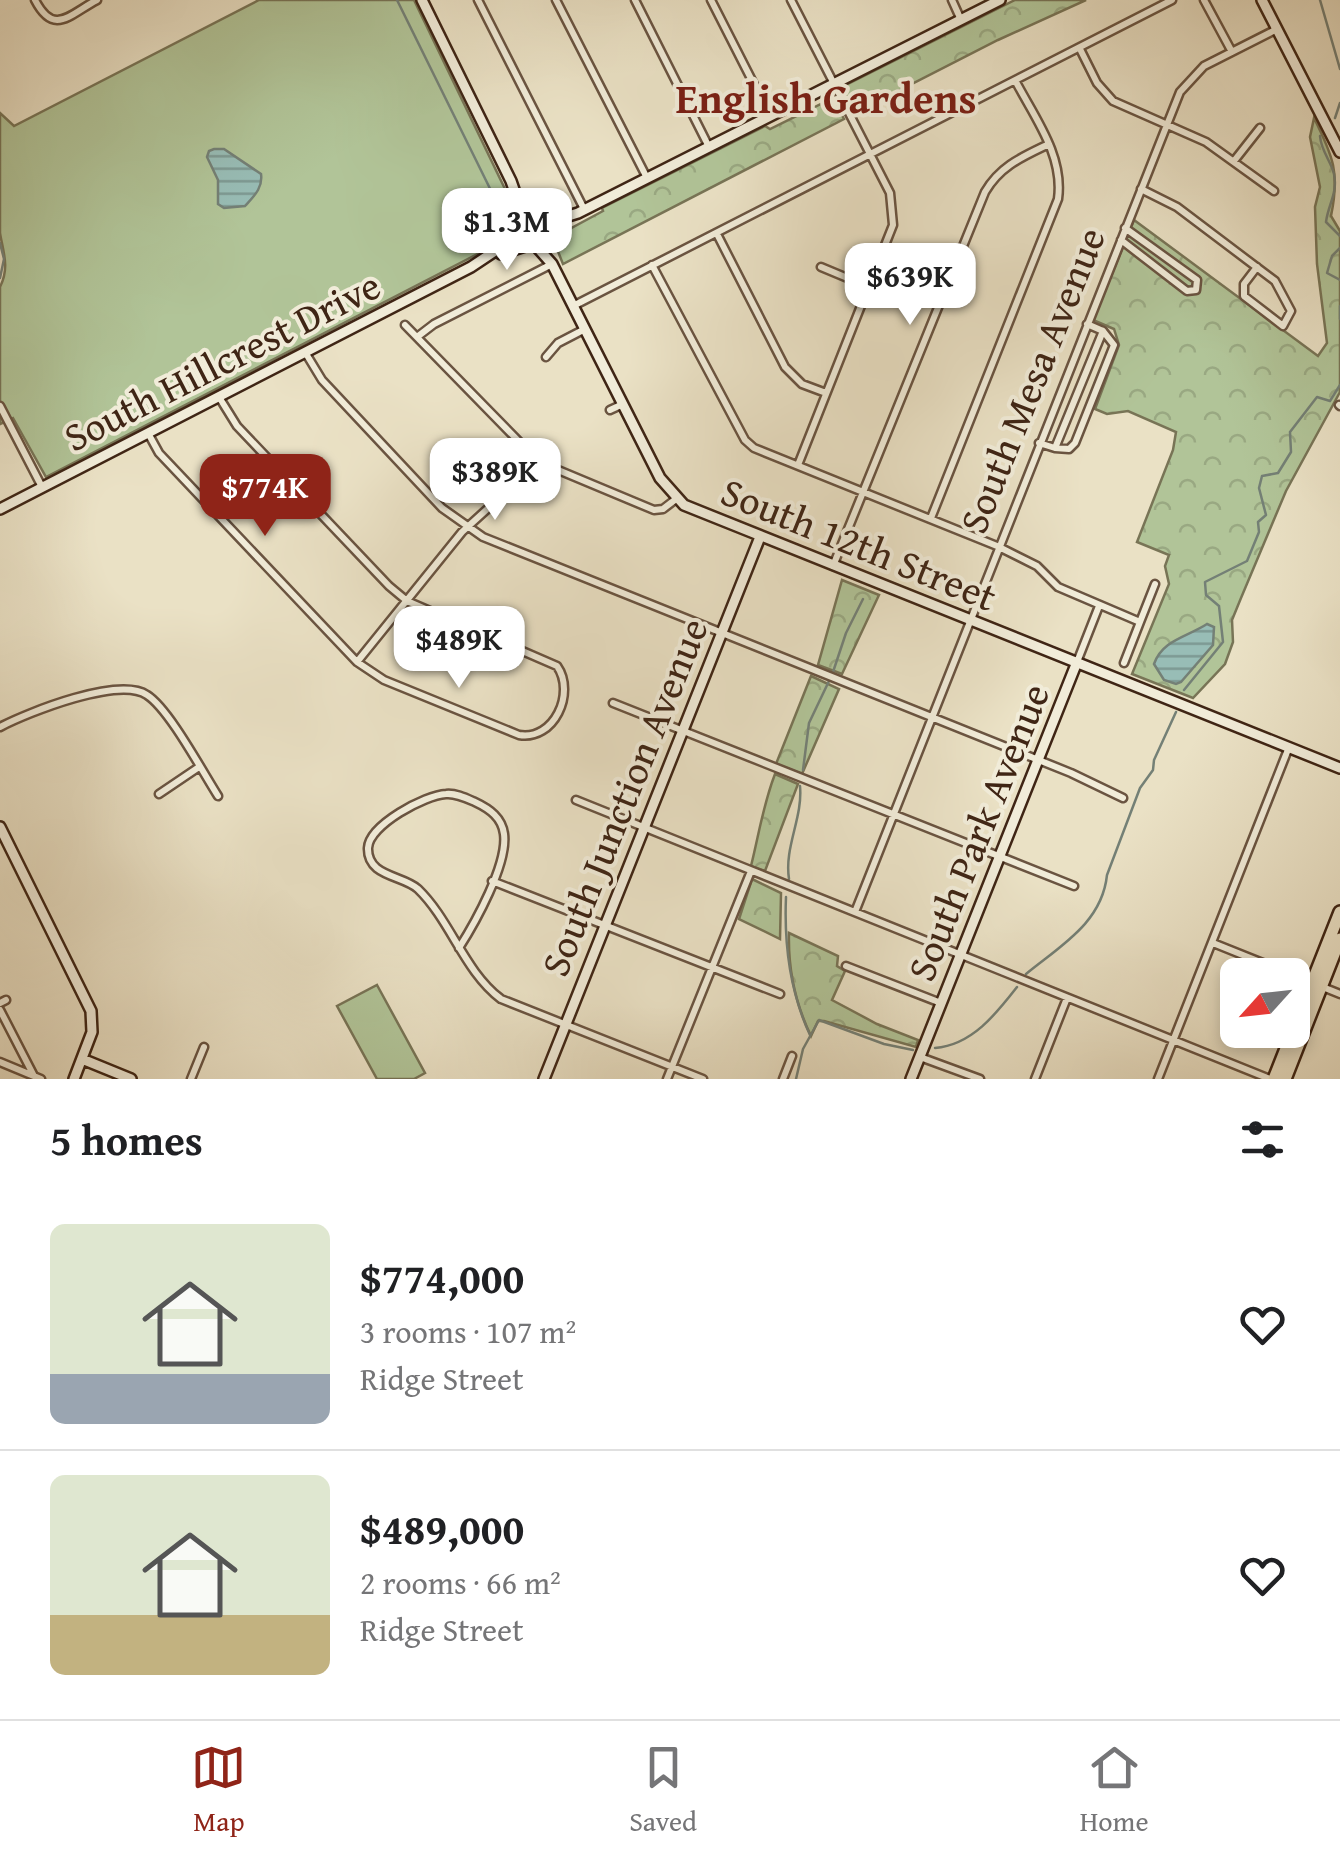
<!DOCTYPE html>
<meta charset="utf-8">
<style>
body{margin:0;font-family:"Gentium Book Plus",serif;background:#f2f2f2;color:#202124;height:100vh;display:flex;flex-direction:column;font-size:38px;white-space:nowrap}
*{box-sizing:border-box;margin:0}
p{font-size:32px;color:#757577}
.icon{flex:none;width:55px;height:55px;fill:none;stroke:currentColor;stroke-width:2;stroke-linecap:round;stroke-linejoin:round}
.map{position:relative;height:1079px;overflow:hidden}
.sheet{display:flex;flex-direction:column;background:#fff;flex:1}
.sheet>*{flex:none}
.needle{width:65px;rotate:243deg}
.tools{position:absolute;left:1220px;top:958px;display:grid;gap:20px}
.tools a{display:grid;place-items:center;width:90px;height:90px;border-radius:15px;background:#fff;box-shadow:0 5px 15px #0003;font-size:50px}
.price{position:absolute;translate:-50% -85px;padding:0 22px;border-radius:20px;background:#fff;color:#222;font-size:32px;line-height:65px;filter:drop-shadow(0 2px 5px #0008)}
.price::after{content:'';position:absolute;left:50%;top:60px;width:30px;height:22px;margin-left:-15px;background:inherit;clip-path:polygon(0 0,100% 0,50% 100%)}
.price.active{background:#8f2418;color:#fff}
ul{padding:0;list-style:none}
li{display:flex;align-items:center;gap:30px;height:250px;padding:0 50px}
li+li{border-top:2px solid #e0e0e0}
li span{display:grid;place-items:center;flex:none;width:280px;height:200px;border-radius:15px;color:#555}
li>.icon{margin-inline-start:auto}
span .icon{width:120px;height:120px;fill:#fffc;stroke-width:1}
li b{font-size:42px}
h2{display:flex;justify-content:space-between;align-items:center;height:120px;padding:0 50px;font-size:42px}
.menu{display:flex;justify-content:space-around;align-items:center;height:140px;border-top:2px solid #e0e0e0;background:#fff;font-size:28px;color:#757577}
.menu a{display:grid;justify-items:center;gap:5px}
.menu .active{color:#8f2418}
.map>svg:first-child{display:block}
.grass{fill:#b1c498;stroke:#787456;stroke-width:2.5}
.park{fill:url(#park-crowns);stroke:#787456;stroke-width:2.5}
.water{fill:url(#water-rules);stroke:#748076;stroke-width:2.5}
.lines{fill:none;stroke-linecap:round;stroke-linejoin:round}
.stream{stroke:#748076;stroke-width:2.5}
.street-casing{stroke:#6a5441;stroke-width:11}
.secondary-casing{stroke:#3f2515;stroke-width:14}
.highway-casing{stroke:#3f2515;stroke-width:16}
.street{stroke:#f1ecd9;stroke-width:6}
.secondary{stroke:#f1ecd9;stroke-width:9}
.highway{stroke:#eae1c5;stroke-width:11}
.labels{text-anchor:middle;stroke-width:8;stroke-linejoin:round;paint-order:stroke}
.street-label{font-size:40px;fill:#3f2515;stroke:#f1ecd9}
.neighbourhood-label{font-size:42px;font-weight:bold;fill:#7a1f14;stroke:#f1ecd9}
</style>
<div class="map">
<svg width="1340" height="1079" viewBox="0 0 1340 1079">
<defs>
<pattern id="park-crowns" width="20" height="18" patternUnits="userSpaceOnUse" patternTransform="scale(2.5)"><rect width="20" height="18" fill="#b1c498"/><path d="M2 6a3 3 0 1 1 6 0M12 15a3 3 0 1 1 6 0" fill="none" stroke="#99a882"/></pattern>
<pattern id="water-rules" width="6" height="5" patternUnits="userSpaceOnUse" patternTransform="scale(2.5)"><rect width="6" height="5" fill="#98bdb6"/><path d="M0 2.5h6" fill="none" stroke="#7d9993"/></pattern>
</defs>
<rect width="100%" height="100%" fill="#eae1c5"/>
<filter id="stains"><feTurbulence type="fractalNoise" baseFrequency=".002" numOctaves="4"/><feColorMatrix values="0 0 0 0 .2 0 0 0 0 .09 0 0 0 0 .02 0 0 0 .5 -.17"/></filter>
<radialGradient id="worn" r=".72"><stop offset=".6" stop-color="#630" stop-opacity="0"/><stop offset="1" stop-color="#630" stop-opacity=".3"/></radialGradient>
<path class="grass" d="M259 0H414L517 214C519 230 508 238 495 245L46 477 13 418 0 424V287C10 267 3 252 0 233 0 201 0 147 0 113L14 126Z
M377 985 425 1073 414 1079H377L337 1006Z"/>
<path class="park" d="M1015 0H1086L998 40 855 113 844 92 846 85Z
M834 101 844 119 563 264 557 249 566 231 603 211 602 208 765 126 770 129 821 104Z
M1314 118C1333 156 1340 173 1331 216L1340 231V392L1286 491 1241 598 1232 620 1233 642 1225 664 1193 698 1132 674 1169 584 1165 566 1169 555 1137 542 1173 450 1176 432 1128 411 1107 414 1095 409 1119 345 1114 329 1093 320 1134 220 1318 356 1327 343 1317 264 1315 207 1320 187 1310 137Z
M842 580 879 595 842 674 818 665Z
M811 676 839 689 802 774 776 764Z
M775 774 798 784 765 871 751 866C759 834 763 805 775 774Z
M752 879 781 893 780 939 739 919Z
M789 933 838 956 837 966 845 971 832 1000 877 1024 918 1040 916 1047 824 1021H818L811 1036C795 1003 788 969 789 933Z"/>
<path class="water" d="M214 149H224L261 174C263 188 254 196 245 206L224 208 218 204V180L207 157 209 151Z
M1207 624 1214 627 1213 645 1181 682 1176 684 1164 680 1154 664C1162 640 1187 637 1207 624Z"/>
<g class="lines">
<path class="stream" d="M397 0 505 219
M1320 0 1340 69
M1335 118 1340 103
M1320 136C1321 151 1331 161 1334 174 1338 193 1328 205 1326 222L1340 236
M0 243 4 259 0 278
M1340 248 1332 256 1327 273 1340 280
M1340 306V319
M833 672 846 633 863 599
M1184 690 1223 642 1219 606 1206 595 1205 582 1247 561 1259 532 1258 522 1266 515 1259 488 1262 476 1278 473 1291 452 1290 432 1317 397 1330 401 1340 385
M803 770 809 723 829 681
M789 879C784 847 803 818 800 786
M786 897C784 944 790 992 810 1035
M1026 974C1060 946 1102 923 1107 875L1140 788 1153 770 1154 760 1176 712
M935 1048C972 1045 996 1014 1017 987
M796 1079 803 1049 819 1020 884 1044 913 1050"/>
<g class="street-casing">
<path id="street" d="M35 0C54 37 70 14 97 0
M478 0 584 209
M556 0 647 178
M635 0 709 147
M711 0 770 116
M791 0 890 193 893 225 798 465
M952 0 961 20
M1204 0 1232 52
M1080 49 1097 83 1113 101 1206 142 1274 191
M1234 161 1260 128
M1141 189 1177 207 1275 281 1291 311 1283 326 1244 296V284L1257 267
M717 234 785 367 802 384 826 393
M1121 240 1187 291 1196 290 1197 280 1125 228
M652 265 745 440 754 448 997 546 1037 566 1058 587 1140 622 1124 663
M821 267 869 287
M573 306 1172 0
M405 325 539 462 654 510 663 509 676 499
M417 337 434 324 552 264
M305 352 322 380 442 508 483 537 1071 773 1123 798
M546 357 558 343 585 329
M1339 405 1340 406
M0 406 42 487
M610 410 623 404
M148 433 159 453 357 662 384 680 519 735C554 741 576 693 557 666L407 601 389 586 237 426 219 397
M1039 443 1055 448 1103 331 1087 324
M1055 448 1069 449 1075 443 1114 345 1103 331
M931 518 1058 199C1064 156 1035 118 1016 82
M833 566 985 192C1000 166 1022 157 1049 144
M1140 622 1155 584
M357 662 462 532 539 462
M1077 662 1099 606
M613 703 1074 886
M0 727C29 712 119 676 147 695 169 709 202 771 218 796
M159 794 199 767
M576 800 1270 1079
M492 881 780 994
M855 912 1180 92 1204 66 1277 29
M1213 943 1340 994
M459 948C475 923 508 864 504 834 502 818 490 809 475 802 466 798 456 793 446 794 425 795 369 825 368 848 367 877 403 875 418 889 451 921 464 971 501 999L703 1079
M846 966 941 1003
M0 1003 6 1000
M0 1010 34 1076
M920 1057 980 1079
M0 1062 41 1079
M191 1079 204 1047
M667 1079 751 871
M783 1079 792 1056
M1035 1079 1067 998
M1158 1079 1289 747"/>
</g>
<g class="secondary-casing">
<path id="secondary" d="M422 0 511 181 527 227
M1262 0 1340 152
M525 233a13 13 0 1 1 26 0a13 13 0 1 1-26 0Z
M546 223 578 213 1000 0
M536 246 552 264 660 478 684 505 1340 768
M501 254 531 244
M0 509 471 267 525 231
M0 827 91 1011 92 1032 74 1079
M82 1059 131 1079
M544 1079 760 537
M911 1079 1077 662"/>
</g>
<g class="highway-casing">
<path id="highway" d="M1274 1079 1340 912
M1285 1079 1340 939"/>
</g>
<use href="#street" class="street"/>
<use href="#secondary" class="secondary"/>
<use href="#highway" class="highway"/>
</g>
<g class="labels">
<g class="street-label">
<text transform="translate(222 361) rotate(-27)" y="14">South Hillcrest Drive</text>
<text transform="translate(1032 380) rotate(-68)" y="14">South Mesa Avenue</text>
<text transform="translate(859 544) rotate(22)" y="14">South 12th Street</text>
<text transform="translate(624 797) rotate(-68)" y="14">South Junction Avenue</text>
<text transform="translate(978 832) rotate(-68)" y="14">South Park Avenue</text>
</g>
<g class="neighbourhood-label">
<text x="826" y="113">English Gardens</text>
</g>
</g>
<rect width="100%" height="100%" filter="url(#stains)"/>
<rect width="100%" height="100%" fill="url(#worn)"/>
</svg>
<div class="tools">
<a><svg class="needle" viewBox="-14 -14 28 28"><path d="M0-13l5 13h-10z" fill="#e53935"/><path d="M0 13l5-13h-10z" fill="#757577"/></svg></a>
</div>
<b class="price" style="left:507px;top:273px">$1.3M</b>
<b class="price" style="left:910px;top:328px">$639K</b>
<b class="price" style="left:495px;top:523px">$389K</b>
<b class="price active" style="left:265px;top:539px">$774K</b>
<b class="price" style="left:459px;top:691px">$489K</b>
</div>
<section class="sheet">
<h2>5 homes<svg class="icon" aria-label="filters" viewBox="0 0 24 24"><path d="M4 7h16M4 17h16"/><circle cx="9" cy="7" r="2"/><circle cx="15" cy="17" r="2"/></svg></h2>
<ul>
<li><span style="background:linear-gradient(#dfe7d0 75%,#9aa5b1 0)"><svg class="icon" aria-label="home" viewBox="0 0 24 24"><path d="M3 11l9-7 9 7M6 9v11h12V9"/></svg></span><div><b>$774,000</b><p>3 rooms · 107 m²</p><p>Ridge Street</p></div><svg class="icon" aria-label="heart" viewBox="0 0 24 24"><path d="M12 20l-8-8c-3-5 5-10 8-4 3-6 11-1 8 4z"/></svg></li>
<li><span style="background:linear-gradient(#dfe7d0 70%,#c2b280 0)"><svg class="icon" aria-label="home" viewBox="0 0 24 24"><path d="M3 11l9-7 9 7M6 9v11h12V9"/></svg></span><div><b>$489,000</b><p>2 rooms · 66 m²</p><p>Ridge Street</p></div><svg class="icon" aria-label="heart" viewBox="0 0 24 24"><path d="M12 20l-8-8c-3-5 5-10 8-4 3-6 11-1 8 4z"/></svg></li>
</ul>
</section>
<nav class="menu">
<a class="active"><svg class="icon" aria-label="map" viewBox="0 0 24 24"><path d="M3 6l6-2 6 2 6-2v14l-6 2-6-2-6 2zM9 4v14M15 6v14"/></svg>Map</a>
<a><svg class="icon" aria-label="saved" viewBox="0 0 24 24"><path d="M7 4h10v16l-5-4-5 4z"/></svg>Saved</a>
<a><svg class="icon" aria-label="home" viewBox="0 0 24 24"><path d="M3 11l9-7 9 7M6 9v11h12V9"/></svg>Home</a>
</nav>
